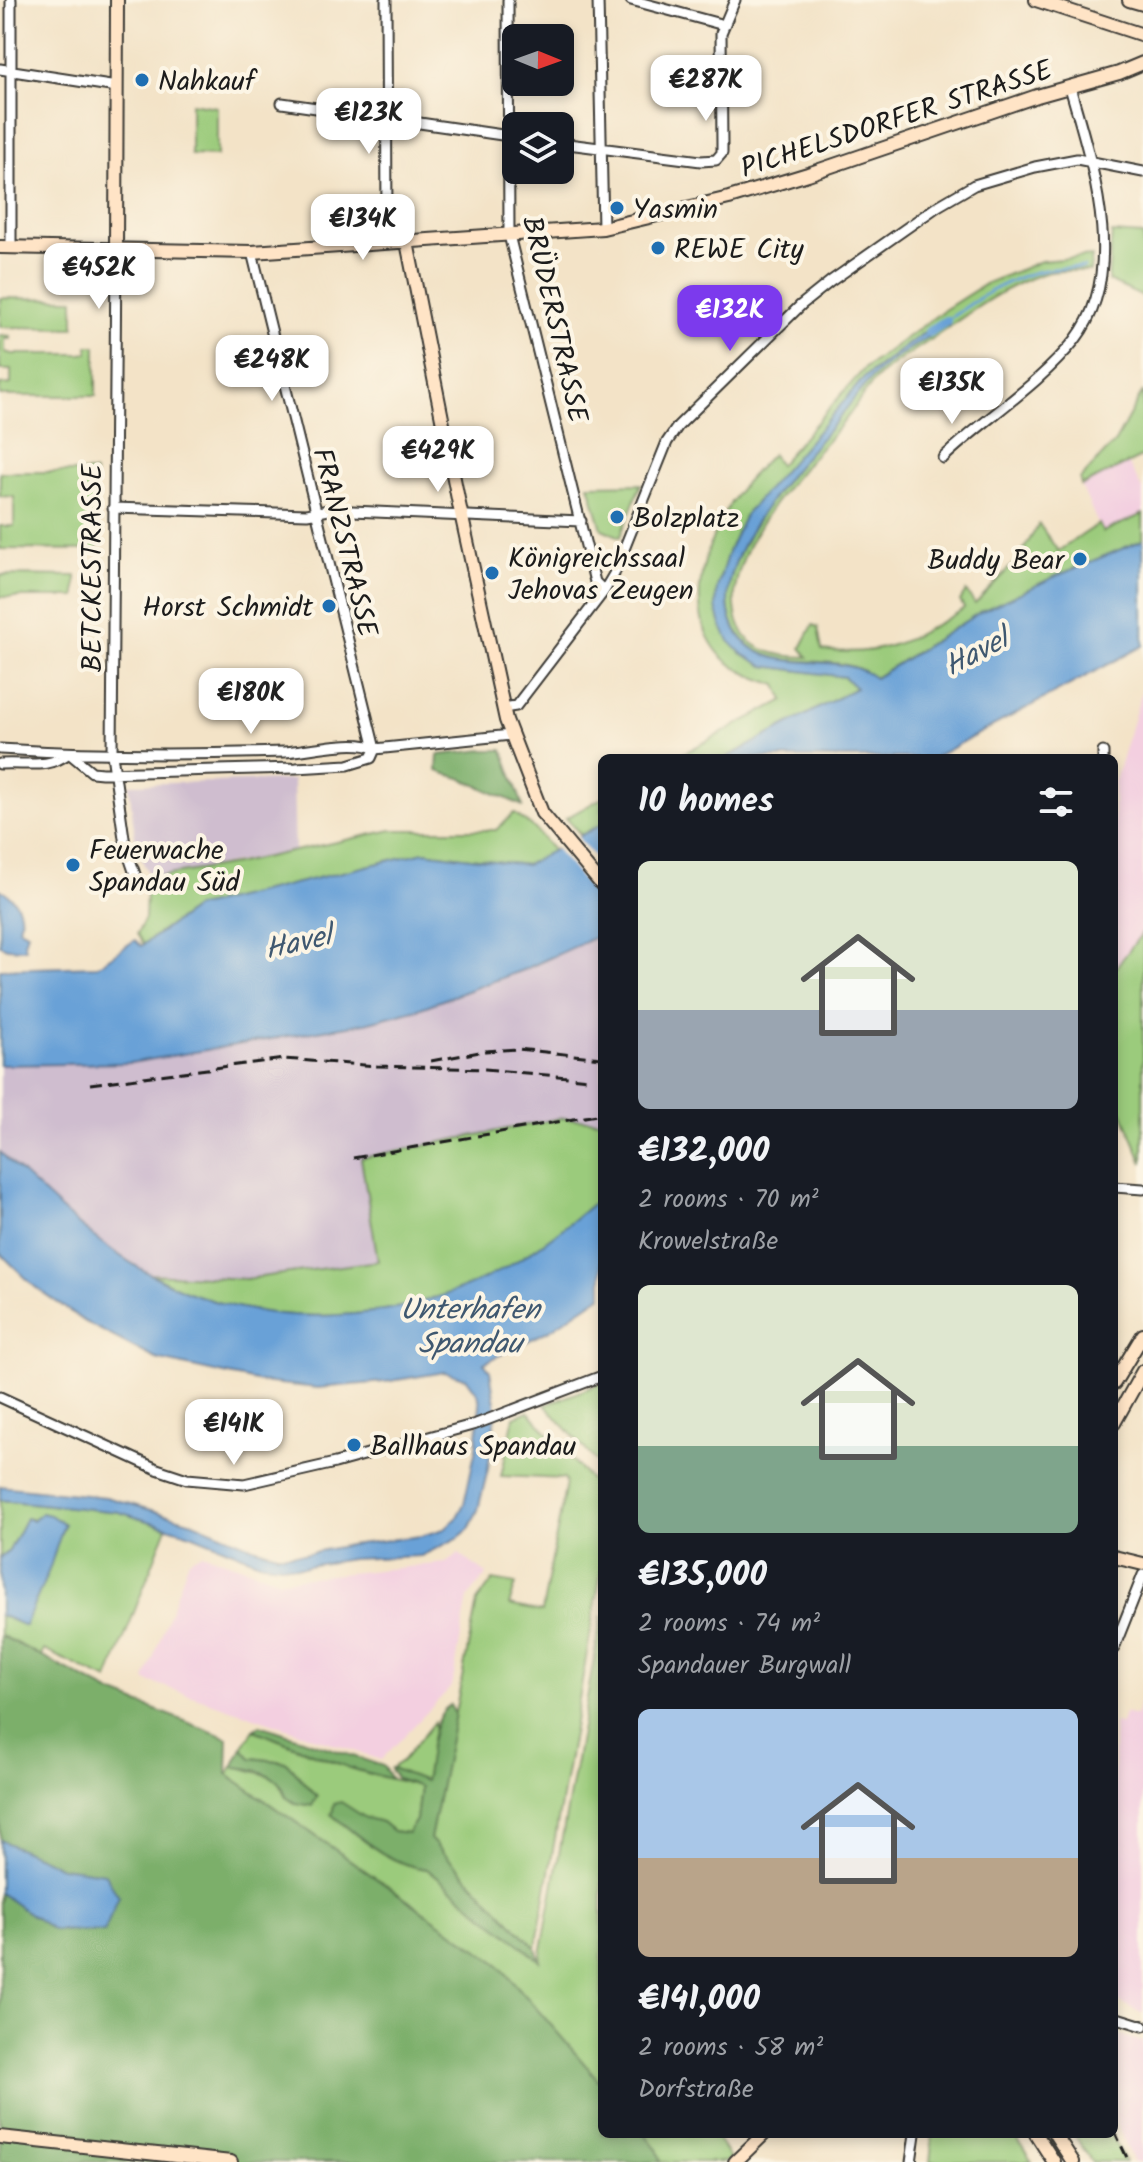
<!DOCTYPE html>
<meta charset="utf-8">
<style>
body{margin:0;font-family:Kalam,sans-serif;background:#20242c;color:#f1f3f6;height:100vh;display:flex;flex-direction:column;font-size:30px;white-space:nowrap}
*{box-sizing:border-box;margin:0}
p{font-size:26px;color:#9ea1a6}
.icon{flex:none;width:44px;height:44px;fill:none;stroke:currentColor;stroke-width:2;stroke-linecap:round;stroke-linejoin:round}
.map{position:relative;flex:1;overflow:hidden}
.details{position:absolute;left:598px;top:754px;width:520px;height:1384px;display:flex;flex-direction:column;background:#171b24;border-radius:12px;box-shadow:0 4px 12px #0003}
.details>*{flex:none}
.needle{width:52px;rotate:91deg}
.buttons{position:absolute;left:502px;top:24px;display:grid;gap:16px}
.buttons a{display:grid;place-items:center;width:72px;height:72px;border-radius:12px;background:#171b24;box-shadow:0 4px 12px #0003;font-size:40px}
.price{position:absolute;translate:-50% -68px;padding:0 18px;border-radius:16px;background:#fff;color:#222;font-size:26px;line-height:52px;filter:drop-shadow(0 2px 4px #0008)}
.price::after{content:'';position:absolute;left:50%;top:48px;width:24px;height:18px;margin-left:-12px;background:inherit;clip-path:polygon(0 0,100% 0,50% 100%)}
.price.selected{background:#7c3aed;color:#fff}
ul{padding:0;list-style:none}
li{display:grid;align-content:center;gap:16px;height:424px;padding:0 40px}
li span{display:grid;place-items:center;height:248px;border-radius:12px;color:#555}
li>.icon{margin-inline-start:auto}
span .icon{width:144px;height:144px;fill:#fffc;stroke-width:1}
li b{font-size:34px}
h2{display:flex;justify-content:space-between;align-items:center;height:96px;padding:0 40px;font-size:34px}
.map>svg:first-child{display:block}
.built{fill:#f3cfe0}
.industrial{fill:#cfbdcf}
.green{fill:#9bcb7b;stroke:#5c744c;stroke-width:2}
.forest{fill:#7caf6b;stroke:#4c6644;stroke-width:2}
.water{fill:#69a1d7;stroke:#425e7a;stroke-width:2}
.pier{fill:#f3e3c7}
.lines{fill:none;stroke-linecap:round;stroke-linejoin:round}
.stream{stroke:#69a1d7;stroke-width:3}
.canal{stroke:#69a1d7;stroke-width:10}
.street-casing{stroke:#3c3a36;stroke-width:13}
.secondary-casing{stroke:#3c3a36;stroke-width:16}
.street{stroke:#fff;stroke-width:9}
.secondary{stroke:#ffe4c6;stroke-width:12}
.rail{stroke:#1c1c1c;stroke-width:3;stroke-dasharray:12 6;stroke-linecap:butt}
.poi-dot{fill:#1f6fb2;stroke:#fcf5e5;stroke-width:3}
.labels{text-anchor:middle;stroke-width:8;stroke-linejoin:round;paint-order:stroke}
.poi-label{font-size:28px;fill:#1c1c1c;stroke:#fcf5e5;text-anchor:start}
.street-label{font-size:28px;fill:#1c1c1c;stroke:#fcf5e5}
.water-label{font-size:30px;font-style:italic;fill:#3f5870;stroke:#fcf5e5}
</style>
<div class="map">
<svg width="1143" height="2162" viewBox="0 0 1143 2162">
<rect width="100%" height="100%" fill="#fcf5e5"/>
<filter id="ink" filterUnits="userSpaceOnUse"><feTurbulence type="fractalNoise" baseFrequency=".0125" numOctaves="2"/><feDisplacementMap in="SourceGraphic" scale="16" xChannelSelector="R" yChannelSelector="G"/><feConvolveMatrix kernelMatrix="1 2 1 2 8 2 1 2 1" color-interpolation-filters="sRGB"/></filter>
<filter id="wash" filterUnits="userSpaceOnUse"><feTurbulence type="fractalNoise" baseFrequency=".006" numOctaves="4" result="noise"/><feDisplacementMap in="SourceGraphic" scale="32" xChannelSelector="R" yChannelSelector="G"/><feGaussianBlur stdDeviation="1.8" result="paint"/><feColorMatrix in="noise" values="0 0 0 0 0 0 0 0 0 0 0 0 0 0 0 0 0 1.4 0 .05"/><feComposite in="paint" operator="in"/></filter>
<g filter="url(#wash)">
<rect width="100%" height="100%" fill="#f3e3c7"/>
<path class="built" d="M1128 463 1143 490V514L1102 533 1081 486Z
M1143 687V932L1114 970V784Z
M202 1553 281 1580 446 1563 459 1554 487 1574 468 1597 452 1686 381 1760 145 1680 189 1560Z
M1143 1690V2014L1114 1999V1723L1121 1724 1124 1713 1137 1716Z
M1114 2034 1143 2042V2162H1134L1114 2119Z"/>
<path class="industrial" d="M293 780 295 851 150 878 136 846 129 784Z
M602 934V1121L562 1118 509 1127 378 1261 246 1279 150 1274 87 1233 0 1152V1065L130 1063 365 1023 418 1009 523 970Z"/>
<path class="green" d="M191 103 217 107V156L191 155Z
M1112 233 1143 235V297L1108 281Z
M1092 256 1090 271C1075 271 1056 269 1042 274 1002 287 966 315 932 339 915 350 898 361 882 373 865 388 856 408 841 425 801 471 717 554 738 622 748 652 780 657 808 657L801 648 813 625 818 627 822 650C881 658 907 641 957 613L964 608 960 601 966 591 975 604 1018 559 1039 524 1058 551 1099 524 1103 532 1143 514V540L1054 577 982 611 874 678C839 648 783 675 748 644 683 587 795 469 832 426 848 408 861 386 879 370 899 353 924 340 945 326L935 324 863 378 836 412 745 515 729 549 717 588 716 607 721 625 741 653 764 666 844 677 856 688 726 758H675L784 700 777 685C755 678 727 668 714 647 683 601 708 537 735 496 745 480 760 467 772 454L779 465 865 368 944 310 985 284 1041 261Z
M0 298 74 299V328L0 327Z
M0 335 10 336V339H5V352L12 354H81L88 353V346H96V396H0V385L11 384V370H0Z
M1143 391V456L1081 486 1080 479 1115 442Z
M0 472H95V530L98 531 97 550 0 549V526H14V497L0 496Z
M641 484 620 537 602 529 589 485Z
M0 575 76 576V597H0Z
M602 798V824L581 835 566 818Z
M514 813 535 829 552 849 550 854 526 865 424 852 195 908 143 944 137 934 145 918 146 892 151 887 150 878 234 864 392 830H496Z
M1143 932V1163L1114 1093V970Z
M562 1118 602 1121V1196C571 1222 540 1249 504 1269 411 1319 294 1331 195 1295 180 1289 165 1281 150 1274L246 1279 378 1261 361 1158Z
M602 1383V1468L545 1405Z
M528 1411 602 1493V1566L536 1948 430 1839 477 1602 493 1580 516 1584 509 1605 542 1612 566 1483 564 1479 501 1476 514 1417Z
M0 1500 119 1512 167 1527 108 1680 44 1650 41 1656 0 1635V1615L25 1625 64 1525 26 1518 9 1551 0 1558Z
M602 1615V2084L497 1963 227 1774 233 1767H239L277 1778 286 1797 295 1803 313 1791 286 1762 251 1758 242 1748 254 1730C287 1743 320 1758 354 1769 376 1777 398 1779 420 1787L416 1820 408 1833 393 1831 382 1822 332 1815C361 1838 389 1865 427 1869L540 1960Z
M434 1722C435 1741 429 1762 425 1781L391 1768 403 1760Z
M645 2134H714L730 2158 725 2162H661L657 2149Z
M933 2134H1014L1032 2162H930Z
M1074 2134H1112L1125 2162H1092Z"/>
<path class="forest" d="M485 750H503L523 806 463 779 437 771 438 755Z
M0 1635 112 1693 228 1738 227 1774 497 1963 602 2084V2134H645L657 2149 661 2162H0V1893L53 1930 104 1932V1873L61 1867 0 1840Z
M450 1705 455 1714 430 1839 536 1948 540 1961 427 1869C389 1865 361 1838 332 1815L334 1804 341 1802 366 1818 382 1822 393 1831 408 1833 416 1820 420 1787 397 1779 390 1770 391 1768 425 1781C430 1758 430 1717 450 1705Z
M260 1725 383 1766 391 1779 350 1768 254 1730Z
M242 1748 251 1758 286 1762 317 1796 312 1806 295 1803 286 1797C281 1773 255 1768 233 1767Z"/>
<path class="water" d="M935 324 946 325C925 340 900 353 880 370 862 385 849 407 833 425 795 469 689 579 743 640 777 677 837 649 875 678L982 611 1054 577 1143 540V646L933 758H726L856 688 844 677 764 666 741 653 729 641 721 625 716 607 717 588 729 549 745 515 864 378Z
M602 824V934L523 970 418 1009 365 1023 130 1063 0 1065V969L97 966 135 940 141 946 195 908 424 852 526 865Z
M0 889C16 898 24 910 19 928L27 932 24 943 26 949 7 948 0 945Z
M0 1152C47 1197 93 1243 150 1274 257 1334 399 1327 505 1268 540 1248 571 1222 602 1196V1295L550 1330 484 1363 490 1371 496 1409 488 1469 478 1510 469 1529 458 1538 421 1556 351 1559 302 1567 262 1563 191 1534 119 1512 0 1500V1486L106 1497 193 1522 253 1547 277 1554H304L349 1545 421 1536 444 1529 457 1517 464 1504 476 1448 480 1404 478 1394 467 1379 445 1372 385 1382 318 1388 260 1382 156 1359 85 1322 35 1287 0 1253Z
M41 1513 50 1515 64 1524 49 1570 25 1626 0 1615V1558L9 1551 26 1518 33 1521Z
M0 1840 61 1867 104 1873 119 1896 104 1932 53 1930 0 1893Z"/>
<path class="pier" d="M575 834 602 866V904L554 847Z"/>
<g class="lines">
<path class="stream" d="M946 321C974 301 1005 279 1040 271 1054 268 1069 268 1084 267"/>
<path class="canal" d="M929 332 946 321"/>
</g>
</g>
<g filter="url(#ink)">
<g class="lines">
<g class="street-casing">
<path id="street" d="M386 0 387 222
M508 0 509 235 595 582 604 591
M598 0 603 228
M631 0 724 25
M0 69 117 87
M282 103 516 137
M560 143 701 161 716 160 722 153V145L721 33 735 0
M11 248V0
M116 250 112 754 125 845 138 883
M252 252 375 749
M943 458C985 418 1038 386 1075 340 1129 271 1091 162 1070 87
M113 508 307 514 329 510 581 521
M503 708 516 706 604 591 614 574 667 442 678 426 801 305 831 281 938 206 974 185 1035 167 1077 159 1143 172
M0 749C95 755 189 755 284 752 306 751 358 738 375 749L511 735
M1103 752V758
M69 753 92 772 102 773 296 768 348 765 371 758 375 749
M0 764C26 762 47 770 69 753
M1114 1187 1143 1189
M0 1397 157 1469 187 1479 244 1484 335 1463 476 1424 602 1376
M1114 1648 1143 1575
M1114 2017 1143 2026
M911 2162 915 2134"/>
</g>
<g class="secondary-casing">
<path id="secondary" d="M1036 0 1143 35
M1129 0 1143 4
M407 242 459 504 506 720 542 813 602 885
M0 247 252 252 603 228 729 198 808 174 1037 96 1119 73 1143 63
M116 250 117 0
M1114 1383 1143 1335
M1114 1423 1143 1371
M1114 1557 1143 1564
M1036 2134 1054 2162
M1055 2134 1073 2162
M0 2137 231 2162
M735 2162 764 2134"/>
</g>
<use href="#street" class="street"/>
<use href="#secondary" class="secondary"/>
<path class="rail" d="M431 1061 485 1051 517 1049 602 1058
M90 1084 284 1059 377 1066 485 1069 588 1079
M353 1158 602 1114
M1114 2130 1129 2162"/>
</g>
</g>
<g class="poi-dot">
<circle cx="142" cy="80" r="8"/>
<circle cx="617" cy="208" r="8"/>
<circle cx="658" cy="248" r="8"/>
<circle cx="617" cy="517" r="8"/>
<circle cx="1080" cy="559" r="8"/>
<circle cx="492" cy="573" r="8"/>
<circle cx="329" cy="606" r="8"/>
<circle cx="73" cy="865" r="8"/>
<circle cx="354" cy="1445" r="8"/>
</g>
<g class="labels">
<g class="poi-label">
<text x="158" y="90">Nahkauf</text>
<text x="633" y="218">Yasmin</text>
<text x="674" y="258">REWE City</text>
<text x="633" y="527">Bolzplatz</text>
<text x="508" y="567">Königreichssaal<tspan x="508" dy="32">Jehovas Zeugen</tspan></text>
<text x="1064" y="569" text-anchor="end">Buddy Bear</text>
<text x="313" y="616" text-anchor="end">Horst Schmidt</text>
<text x="89" y="859">Feuerwache<tspan x="89" dy="32">Spandau Süd</tspan></text>
<text x="370" y="1455">Ballhaus Spandau</text>
</g>
<g class="street-label">
<text transform="translate(896 118) rotate(-18)" y="10">PICHELSDORFER STRASSE</text>
<text transform="translate(556 319) rotate(77)" y="10">BRÜDERSTRASSE</text>
<text transform="translate(346 542) rotate(76)" y="10">FRANZSTRASSE</text>
<text transform="translate(91 568) rotate(-90)" y="10">BETCKESTRASSE</text>
</g>
<g class="water-label">
<text transform="translate(976 652) rotate(-28)" y="10">Havel</text>
<text transform="translate(298 942) rotate(-13)" y="10">Havel</text>
<text x="470" y="1319">Unterhafen<tspan x="470" dy="34">Spandau</tspan></text>
</g>
</g>
</svg>
<div class="buttons">
<a><svg class="needle" viewBox="-14 -14 28 28"><path d="M0-13l5 13h-10z" fill="#e53935"/><path d="M0 13l5-13h-10z" fill="#9ea1a6"/></svg></a>
<a><svg class="icon" aria-label="layers" viewBox="0 0 24 24"><path d="M12 4l9 5-9 5-9-5zM3 14l9 5 9-5"/></svg></a>
</div>
<b class="price" style="left:706px;top:123px">€287K</b>
<b class="price" style="left:369px;top:156px">€123K</b>
<b class="price" style="left:363px;top:262px">€134K</b>
<b class="price" style="left:99px;top:311px">€452K</b>
<b class="price selected" style="left:730px;top:353px">€132K</b>
<b class="price" style="left:272px;top:403px">€248K</b>
<b class="price" style="left:952px;top:426px">€135K</b>
<b class="price" style="left:438px;top:494px">€429K</b>
<b class="price" style="left:251px;top:736px">€180K</b>
<b class="price" style="left:234px;top:1467px">€141K</b>
<section class="details">
<h2>10 homes<svg class="icon" aria-label="filters" viewBox="0 0 24 24"><path d="M4 7h16M4 17h16"/><circle cx="9" cy="7" r="2"/><circle cx="15" cy="17" r="2"/></svg></h2>
<ul>
<li><span style="background:linear-gradient(#dfe7d0 60%,#9aa5b1 0)"><svg class="icon" aria-label="home" viewBox="0 0 24 24"><path d="M3 11l9-7 9 7M6 9v11h12V9"/></svg></span><div><b>€132,000</b><p>2 rooms · 70 m²</p><p>Krowelstraße</p></div></li>
<li><span style="background:linear-gradient(#dfe7d0 65%,#7fa58c 0)"><svg class="icon" aria-label="home" viewBox="0 0 24 24"><path d="M3 11l9-7 9 7M6 9v11h12V9"/></svg></span><div><b>€135,000</b><p>2 rooms · 74 m²</p><p>Spandauer Burgwall</p></div></li>
<li><span style="background:linear-gradient(#a9c7e8 60%,#b9a48a 0)"><svg class="icon" aria-label="home" viewBox="0 0 24 24"><path d="M3 11l9-7 9 7M6 9v11h12V9"/></svg></span><div><b>€141,000</b><p>2 rooms · 58 m²</p><p>Dorfstraße</p></div></li>
</ul>
</section>
</div>
